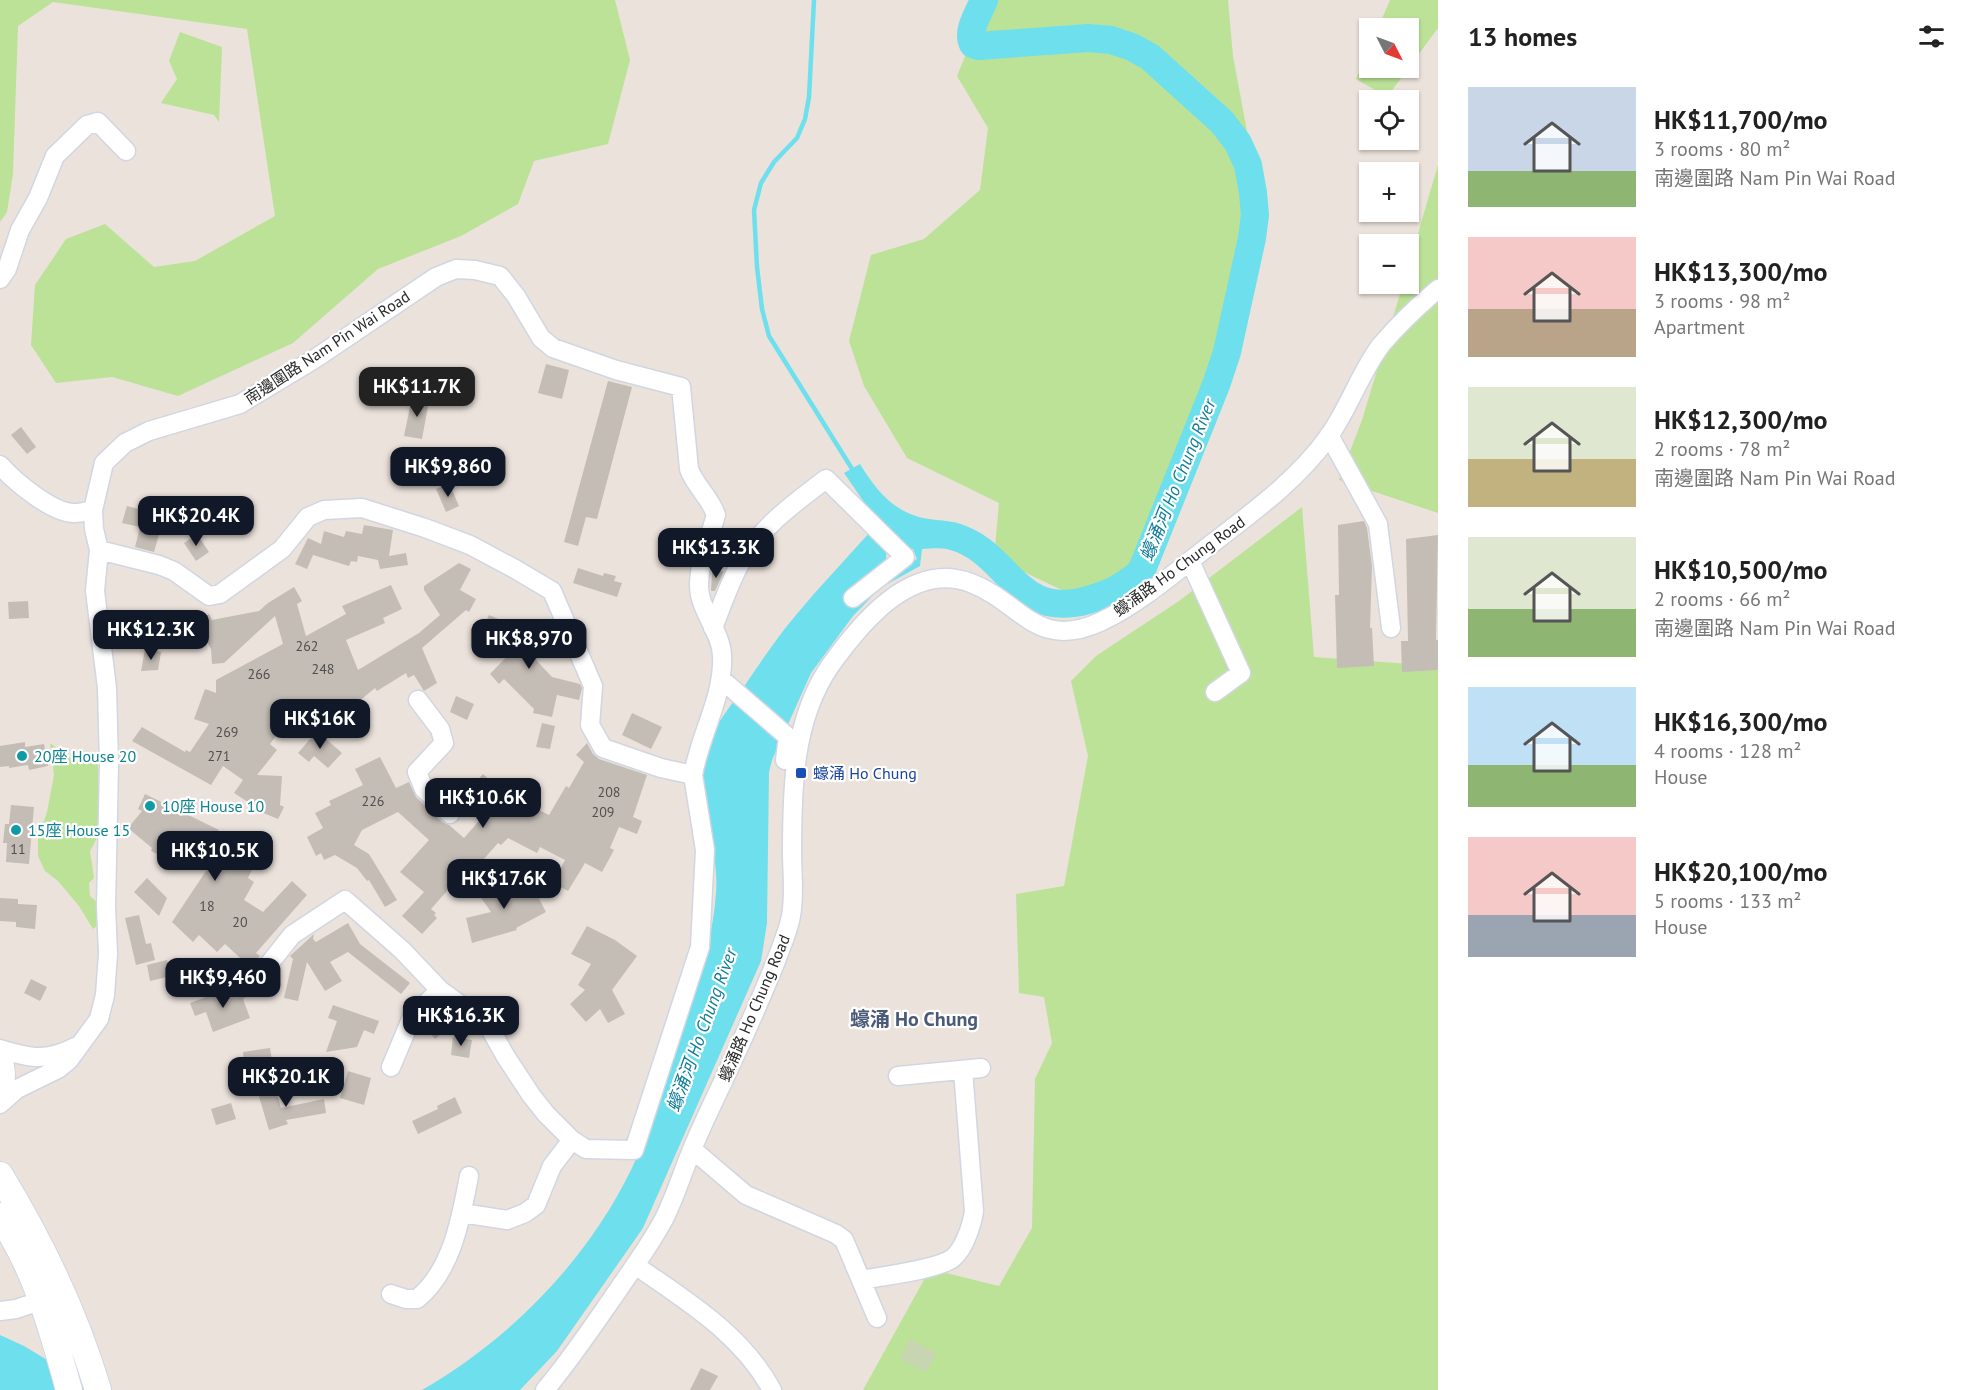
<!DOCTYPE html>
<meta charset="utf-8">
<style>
body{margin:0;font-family:"PT Sans","Noto Sans TC",sans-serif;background:#f6f6f6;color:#222;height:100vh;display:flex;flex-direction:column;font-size:22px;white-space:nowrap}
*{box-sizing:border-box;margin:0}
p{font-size:20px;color:#767676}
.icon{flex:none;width:33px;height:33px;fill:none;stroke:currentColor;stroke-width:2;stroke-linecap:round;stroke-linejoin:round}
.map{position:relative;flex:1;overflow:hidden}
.drawer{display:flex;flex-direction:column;background:#fff;width:540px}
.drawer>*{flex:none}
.needle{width:39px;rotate:132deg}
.buttons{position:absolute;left:1359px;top:18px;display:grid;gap:12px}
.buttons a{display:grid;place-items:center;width:60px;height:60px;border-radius:0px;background:#fff;box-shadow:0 2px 4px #0004;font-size:30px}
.price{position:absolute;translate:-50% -51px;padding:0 14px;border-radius:12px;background:#111827;color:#fff;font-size:20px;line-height:39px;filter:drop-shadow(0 2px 3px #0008)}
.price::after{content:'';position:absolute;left:50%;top:36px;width:18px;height:14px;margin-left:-9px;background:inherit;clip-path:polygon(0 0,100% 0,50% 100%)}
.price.current{background:#222;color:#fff}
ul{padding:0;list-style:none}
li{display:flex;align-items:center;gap:18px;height:150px;padding:0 30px}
li span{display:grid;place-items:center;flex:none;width:168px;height:120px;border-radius:0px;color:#555}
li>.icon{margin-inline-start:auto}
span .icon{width:72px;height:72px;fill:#fffc;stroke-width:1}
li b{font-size:26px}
h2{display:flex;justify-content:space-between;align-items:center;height:72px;padding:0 30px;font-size:26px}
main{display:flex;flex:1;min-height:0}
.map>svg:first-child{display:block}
.green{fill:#bce297}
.cemetery{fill:#c8d5b2}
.water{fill:#6edfed}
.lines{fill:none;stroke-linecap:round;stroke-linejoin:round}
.stream{stroke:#6edfed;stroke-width:4.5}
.river{stroke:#6edfed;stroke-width:28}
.building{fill:#c4bdb6}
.street-casing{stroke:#d0d6e2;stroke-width:21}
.secondary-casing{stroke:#d0d6e2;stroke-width:28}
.street{stroke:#fff;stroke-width:18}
.secondary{stroke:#fff;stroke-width:26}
.culture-dot{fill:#0f9aa8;stroke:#fff;stroke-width:2}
.transit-dot{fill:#1a4fb4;stroke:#fff;stroke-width:2}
.labels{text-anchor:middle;stroke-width:4.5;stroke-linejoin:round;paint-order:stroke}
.number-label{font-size:14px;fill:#504e4c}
.street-label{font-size:16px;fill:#292929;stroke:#fff}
.culture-label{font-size:16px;fill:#0d838f;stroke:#fff;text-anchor:start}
.transit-label{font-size:16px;fill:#164399;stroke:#fff;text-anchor:start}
.water-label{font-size:18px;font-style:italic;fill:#0e7d98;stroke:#fff}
.quarter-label{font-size:20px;font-weight:bold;fill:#4a5a79;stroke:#fff}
</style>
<main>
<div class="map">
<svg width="1438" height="1390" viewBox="0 0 1438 1390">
<rect width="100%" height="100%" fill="#ebe2db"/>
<path class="green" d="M0 0H615L630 60 608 144 534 161 518 204 461 236 378 269 293 343 178 396 112 377 56 383 31 345 35 285 66 239 105 224 154 267 195 261 275 216 247 29 53 2 18 26 13 174 7 212 0 222Z
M988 0H1228L1233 56 1265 228 1231 375 1176 501 1153 569 1079 598 994 558 999 503 907 458 864 386 849 341 871 255 924 239 980 190 988 128 957 76Z
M1390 0H1438V28L1387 97 1356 79 1369 48 1370 68H1408V28H1378Z
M180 32 222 47 219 122 214 115 161 103 177 79 169 61Z
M1438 165V513L1339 480 1362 420 1403 284H1408L1409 264Z
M1302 507 1314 657 1438 666V1390H863L930 1269 999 1286 1032 1228 1035 1079 1052 1043 1044 997 1019 993 1016 894 1064 886 1088 756 1071 681 1096 656 1179 601Z
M50 743 75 762 98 758V836L90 851 94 878 89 883 90 896 99 904V924L93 929 79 906 58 881 45 871 38 856V839L47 812 54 775Z"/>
<path class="cemetery" d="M910 1339 936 1353 926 1372 900 1359Z"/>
<path class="water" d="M860 464C873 485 888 506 913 515 928 521 945 519 960 524 971 528 981 539 989 547L981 561C959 549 947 547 922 549L920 566 880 588 853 616 811 673 772 760 769 772 767 923 761 961 643 1228 557 1351 520 1390H422C510 1339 586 1262 631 1170 651 1129 663 1084 677 1041 694 993 713 943 716 893 720 848 693 785 707 746 715 724 732 705 745 685 761 662 777 637 796 615 820 586 846 559 871 531L887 550 885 565H905L917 559 913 549 906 548 868 508 844 473Z
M0 1335 24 1346 97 1390H0Z"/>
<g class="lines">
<path class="stream" d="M814 0 809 97 805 119 797 138 774 162 761 183 754 210 757 267 762 309 769 336 854 472"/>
<path class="river" d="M952 536C1010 551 1014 621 1088 600 1111 593 1122 588 1141 572L1216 385 1227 352 1252 238 1255 215 1253 193 1248 165 1238 143 1222 122 1150 57 1132 47 1111 40 1088 38 978 46 973 44C966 31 979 13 984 0"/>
</g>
<path class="building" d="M546 364 569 370 562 399 538 393Z
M608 381 632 387 597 519 586 517 578 546 564 542Z
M412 397 429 401 422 439 404 436Z
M21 427 36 447 27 454 11 435Z
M449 483 459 506 446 512 436 489Z
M153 503 167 507 154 552 135 547 140 527 122 523 127 506 151 512Z
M1364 521 1367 528 1372 566 1370 628H1372L1374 666 1337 668 1335 595H1339L1338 525Z
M364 525 393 530 389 556 406 553 408 565 380 569 378 560 358 556 357 562 351 561 349 566 313 555 307 569 295 564 308 538 321 544 324 531 344 537 346 531 362 534Z
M197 534 209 552 196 561 184 543Z
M1438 535 1436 640H1438V670L1402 672 1401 641H1408L1406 539Z
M459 563 471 569 460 590 476 599 469 612 466 610 422 648 437 683 424 691 414 675 408 678 406 673 377 691 375 688 357 703 355 700 333 717 329 727 301 712 298 714 295 711 270 744 277 750 257 775 282 776 280 805 284 807 278 819 256 810 257 808 234 793 243 780 223 766 211 785 132 741 142 727 185 752 186 750 190 752 209 724 194 719 205 689 216 693V680L283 644 275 616 224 663 212 664 211 649 196 622 209 614 212 620 259 611 268 603 294 587 302 601 297 604 306 636 346 614 342 606 391 585 402 609 383 618 385 623 346 640 358 670 419 633 440 615 424 590V586Z
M578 568 603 576 604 573 616 576 614 581 622 583 617 597 573 583Z
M712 571H724L715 591H711Z
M28 601 29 618 9 619 8 602Z
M489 615 531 633 546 642 536 660 552 677 580 684 582 688 579 700 557 695 552 717 533 713 534 709 504 679 499 684 490 674 519 644 483 628Z
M145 649 161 652 158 670 141 671Z
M456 696 474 704 467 720 450 712Z
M632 713 662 727 651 749 622 735Z
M542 723 555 726 550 749 536 747Z
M317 731 342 753 328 768 314 756 309 762 298 753Z
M25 742V747L44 744 48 766 29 770 28 765 9 768V766L0 767V746Z
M587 743 593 754 599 759 647 775 633 817 642 821 637 834 619 827 610 848 614 850 602 872 585 863 568 891 553 883 565 860 540 847 537 853 508 838 501 845 498 843 467 878 463 873 431 909 436 913 434 915 437 918 422 934 402 916 424 892 400 872 429 840 398 812 362 830 354 845 369 854 397 900 385 907 369 880 367 881 357 868 335 855 324 860 321 853 316 856 307 837 323 828 315 813 331 805 329 801 363 785 355 769 380 757 396 788 409 782 416 797 442 822 449 825 464 838 492 806 471 787 483 774 508 797 511 791 528 802 527 804 549 815 566 786 569 788 584 762 576 755Z
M145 794 219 830 218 832 238 842 236 846 258 857 248 878 254 882 244 900 263 912 292 881 307 895 256 953 260 956 250 967 225 944 217 952 199 935 193 942 172 922 216 856 194 845 183 867 151 851 152 848 128 828 142 811 138 809Z
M11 805 34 807 29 864 6 862 7 843H3L5 824H9Z
M503 872 520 894 533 887 546 912 516 928 517 930 472 943 466 918 491 912 477 892Z
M147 878 167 898 159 916 134 892Z
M0 898 18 899V904L37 905 35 929 16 927V922L0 921Z
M139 915 146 944 151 943 155 960 136 965 125 918Z
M348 923 360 944 410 983 401 994 348 952 330 962 342 981 325 991 307 962 298 1001 284 998 293 959 290 956 314 934 313 939 316 942Z
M587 926 615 940 637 956 612 990 625 1014 608 1023 600 1009 586 1022 570 1004 585 990 578 985 591 964 571 954Z
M186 958 192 982 178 986 175 975 150 981 147 965 167 960 168 963Z
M31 979 47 987 40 1001 24 993Z
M230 988 244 993 246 997 243 999 250 1018 213 1032 206 1012 195 1016 190 1003Z
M333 1005 379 1021 374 1034 364 1030 357 1047 326 1052 337 1021 328 1018Z
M445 1013 454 1023 435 1039 426 1028Z
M453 1037 472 1040 469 1058 451 1055Z
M270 1048 272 1060 244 1064 243 1052Z
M348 1071 371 1078 364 1105 340 1098Z
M274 1084 281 1108 324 1099 326 1113 286 1120 288 1124 269 1130 257 1090Z
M455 1097 462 1113 418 1134 412 1121 438 1109 437 1106Z
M231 1103 236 1119 216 1125 211 1109Z
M701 1368 718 1376 710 1390H690Z"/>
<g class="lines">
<g class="street-casing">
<path id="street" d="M0 279 7 269 20 230 38 198 55 156 87 125 98 122 126 151
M1329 435 1378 524 1391 628
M0 465C14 481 53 514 75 513 81 513 87 511 93 510
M1190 561 1241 673 1215 692
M713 628C722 605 730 581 742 560 762 526 796 502 826 479L905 557 853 598
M721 679 788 737 785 760
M418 700 440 729 444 743 417 772 424 789 450 814
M223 973 245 982 258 978 292 935 345 900 402 950 440 990 488 1025 506 1057 531 1095 546 1114 572 1140 586 1149 634 1150 700 947 705 850 693 775
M0 1049C30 1058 46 1062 75 1047
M391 1067 412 1017 440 990
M898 1076 981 1068
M0 1104 17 1089 58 1069 69 1060 99 1019 105 995 108 954 106 906 109 765 107 688 95 591 99 550 94 529 93 510 104 463 125 443 149 431 240 404 316 358 436 277 456 269 475 270 500 276 516 296 541 338 553 348 616 370 681 387 689 469C695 486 710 497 716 515 710 536 695 573 700 595 704 615 721 634 722 655 724 697 700 734 693 775L661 768 603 748 590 725 593 686 552 591 515 569 470 545 425 528 362 508 324 510 308 517 282 549 220 594 209 596 174 571 159 565 99 550
M692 1149 746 1195 836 1234 844 1240 877 1318
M462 1213 507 1220 525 1213 536 1205 552 1166 572 1140
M635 1265C686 1301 741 1333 772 1390
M861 1280C882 1276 937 1270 953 1258 964 1249 972 1225 974 1211L963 1070
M391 1294 406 1299H417C452 1271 461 1218 469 1176
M0 1311 16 1309 43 1300
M545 1390C571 1359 593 1326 616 1293 633 1268 650 1245 664 1219 675 1197 682 1174 691 1152 703 1122 718 1093 731 1064 747 1030 762 996 776 961 781 947 788 932 791 916 795 895 792 873 792 852 792 789 793 720 830 666 860 624 911 560 971 583 1021 602 1036 651 1100 622 1138 604 1172 575 1205 549 1249 515 1297 481 1329 436 1349 408 1360 373 1381 345 1398 325 1418 306 1438 289"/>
</g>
<g class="secondary-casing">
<path id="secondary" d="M0 1059 2 1074 0 1095
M0 1175C42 1244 75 1312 98 1390
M0 1216C36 1269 52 1329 69 1390"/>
</g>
<use href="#street" class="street"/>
<use href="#secondary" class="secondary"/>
</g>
<g class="culture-dot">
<circle cx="22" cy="756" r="6"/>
<circle cx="150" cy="806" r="6"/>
<circle cx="16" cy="830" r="6"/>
</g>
<rect class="transit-dot" x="795" y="767" width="12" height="12" rx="3"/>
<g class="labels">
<g class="number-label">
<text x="307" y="651">262</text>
<text x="323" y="674">248</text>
<text x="259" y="679">266</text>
<text x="227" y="737">269</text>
<text x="219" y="761">271</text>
<text x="609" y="797">208</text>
<text x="373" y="806">226</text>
<text x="603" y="817">209</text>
<text x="18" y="854">11</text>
<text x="207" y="911">18</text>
<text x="240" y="927">20</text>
</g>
<g class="street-label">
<text transform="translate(327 347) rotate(-33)" y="6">南邊圍路 Nam Pin Wai Road</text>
<text transform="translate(1179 566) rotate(-36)" y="6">蠔涌路 Ho Chung Road</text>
<text transform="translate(754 1008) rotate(-67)" y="6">蠔涌路 Ho Chung Road</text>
</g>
<g class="culture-label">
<text x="34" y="762">20座 House 20</text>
<text x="162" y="812">10座 House 10</text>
<text x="28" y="836">15座 House 15</text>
</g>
<g class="transit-label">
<text x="813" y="779">蠔涌 Ho Chung</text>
</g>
<g class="water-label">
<text transform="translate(1178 480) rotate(-68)" y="6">蠔涌河 Ho Chung River</text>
<text transform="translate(702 1030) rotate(-70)" y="6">蠔涌河 Ho Chung River</text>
</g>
<g class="quarter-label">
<text x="914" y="1026">蠔涌 Ho Chung</text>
</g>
</g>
</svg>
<div class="buttons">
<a><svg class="needle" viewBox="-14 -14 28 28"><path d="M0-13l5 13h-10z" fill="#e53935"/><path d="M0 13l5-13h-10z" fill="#767676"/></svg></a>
<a><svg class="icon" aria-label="locate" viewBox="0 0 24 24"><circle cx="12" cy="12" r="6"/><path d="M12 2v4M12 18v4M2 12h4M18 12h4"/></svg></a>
<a>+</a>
<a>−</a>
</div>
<b class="price current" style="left:417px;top:418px">HK$11.7K</b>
<b class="price" style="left:448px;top:498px">HK$9,860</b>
<b class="price" style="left:196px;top:547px">HK$20.4K</b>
<b class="price" style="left:716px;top:579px">HK$13.3K</b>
<b class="price" style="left:151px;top:661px">HK$12.3K</b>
<b class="price" style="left:529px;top:670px">HK$8,970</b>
<b class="price" style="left:320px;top:750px">HK$16K</b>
<b class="price" style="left:483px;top:829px">HK$10.6K</b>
<b class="price" style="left:215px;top:882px">HK$10.5K</b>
<b class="price" style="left:504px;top:910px">HK$17.6K</b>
<b class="price" style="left:223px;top:1009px">HK$9,460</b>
<b class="price" style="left:461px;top:1047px">HK$16.3K</b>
<b class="price" style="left:286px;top:1108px">HK$20.1K</b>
</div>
<section class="drawer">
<h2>13 homes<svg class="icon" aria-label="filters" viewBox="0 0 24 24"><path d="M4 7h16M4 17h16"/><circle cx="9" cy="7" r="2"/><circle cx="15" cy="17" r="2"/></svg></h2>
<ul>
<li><span style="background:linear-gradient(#c9d6e8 70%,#8fb573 0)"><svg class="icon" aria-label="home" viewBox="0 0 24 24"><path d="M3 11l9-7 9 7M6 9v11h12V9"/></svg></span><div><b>HK$11,700/mo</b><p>3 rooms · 80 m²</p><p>南邊圍路 Nam Pin Wai Road</p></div></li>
<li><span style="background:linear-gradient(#f6c9c9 60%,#b9a48a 0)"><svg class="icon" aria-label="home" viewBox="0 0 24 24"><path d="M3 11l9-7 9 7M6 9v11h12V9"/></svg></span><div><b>HK$13,300/mo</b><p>3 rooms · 98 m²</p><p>Apartment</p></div></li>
<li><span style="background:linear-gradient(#dfe7d0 60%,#c2b280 0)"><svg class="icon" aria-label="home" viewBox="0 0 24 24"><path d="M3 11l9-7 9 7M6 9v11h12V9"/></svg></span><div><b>HK$12,300/mo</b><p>2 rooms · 78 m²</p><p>南邊圍路 Nam Pin Wai Road</p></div></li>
<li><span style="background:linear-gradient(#dfe7d0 60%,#8fb573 0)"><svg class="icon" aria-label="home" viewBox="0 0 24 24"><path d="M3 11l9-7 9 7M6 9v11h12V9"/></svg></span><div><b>HK$10,500/mo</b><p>2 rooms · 66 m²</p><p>南邊圍路 Nam Pin Wai Road</p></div></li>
<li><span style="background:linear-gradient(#bfe0f5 65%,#8fb573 0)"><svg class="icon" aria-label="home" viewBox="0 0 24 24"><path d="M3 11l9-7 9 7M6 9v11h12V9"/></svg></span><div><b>HK$16,300/mo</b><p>4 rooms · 128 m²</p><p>House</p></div></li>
<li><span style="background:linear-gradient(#f6c9c9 65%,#9aa5b1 0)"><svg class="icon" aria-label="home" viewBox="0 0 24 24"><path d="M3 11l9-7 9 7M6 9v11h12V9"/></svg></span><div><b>HK$20,100/mo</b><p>5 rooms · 133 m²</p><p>House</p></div></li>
</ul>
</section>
</main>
